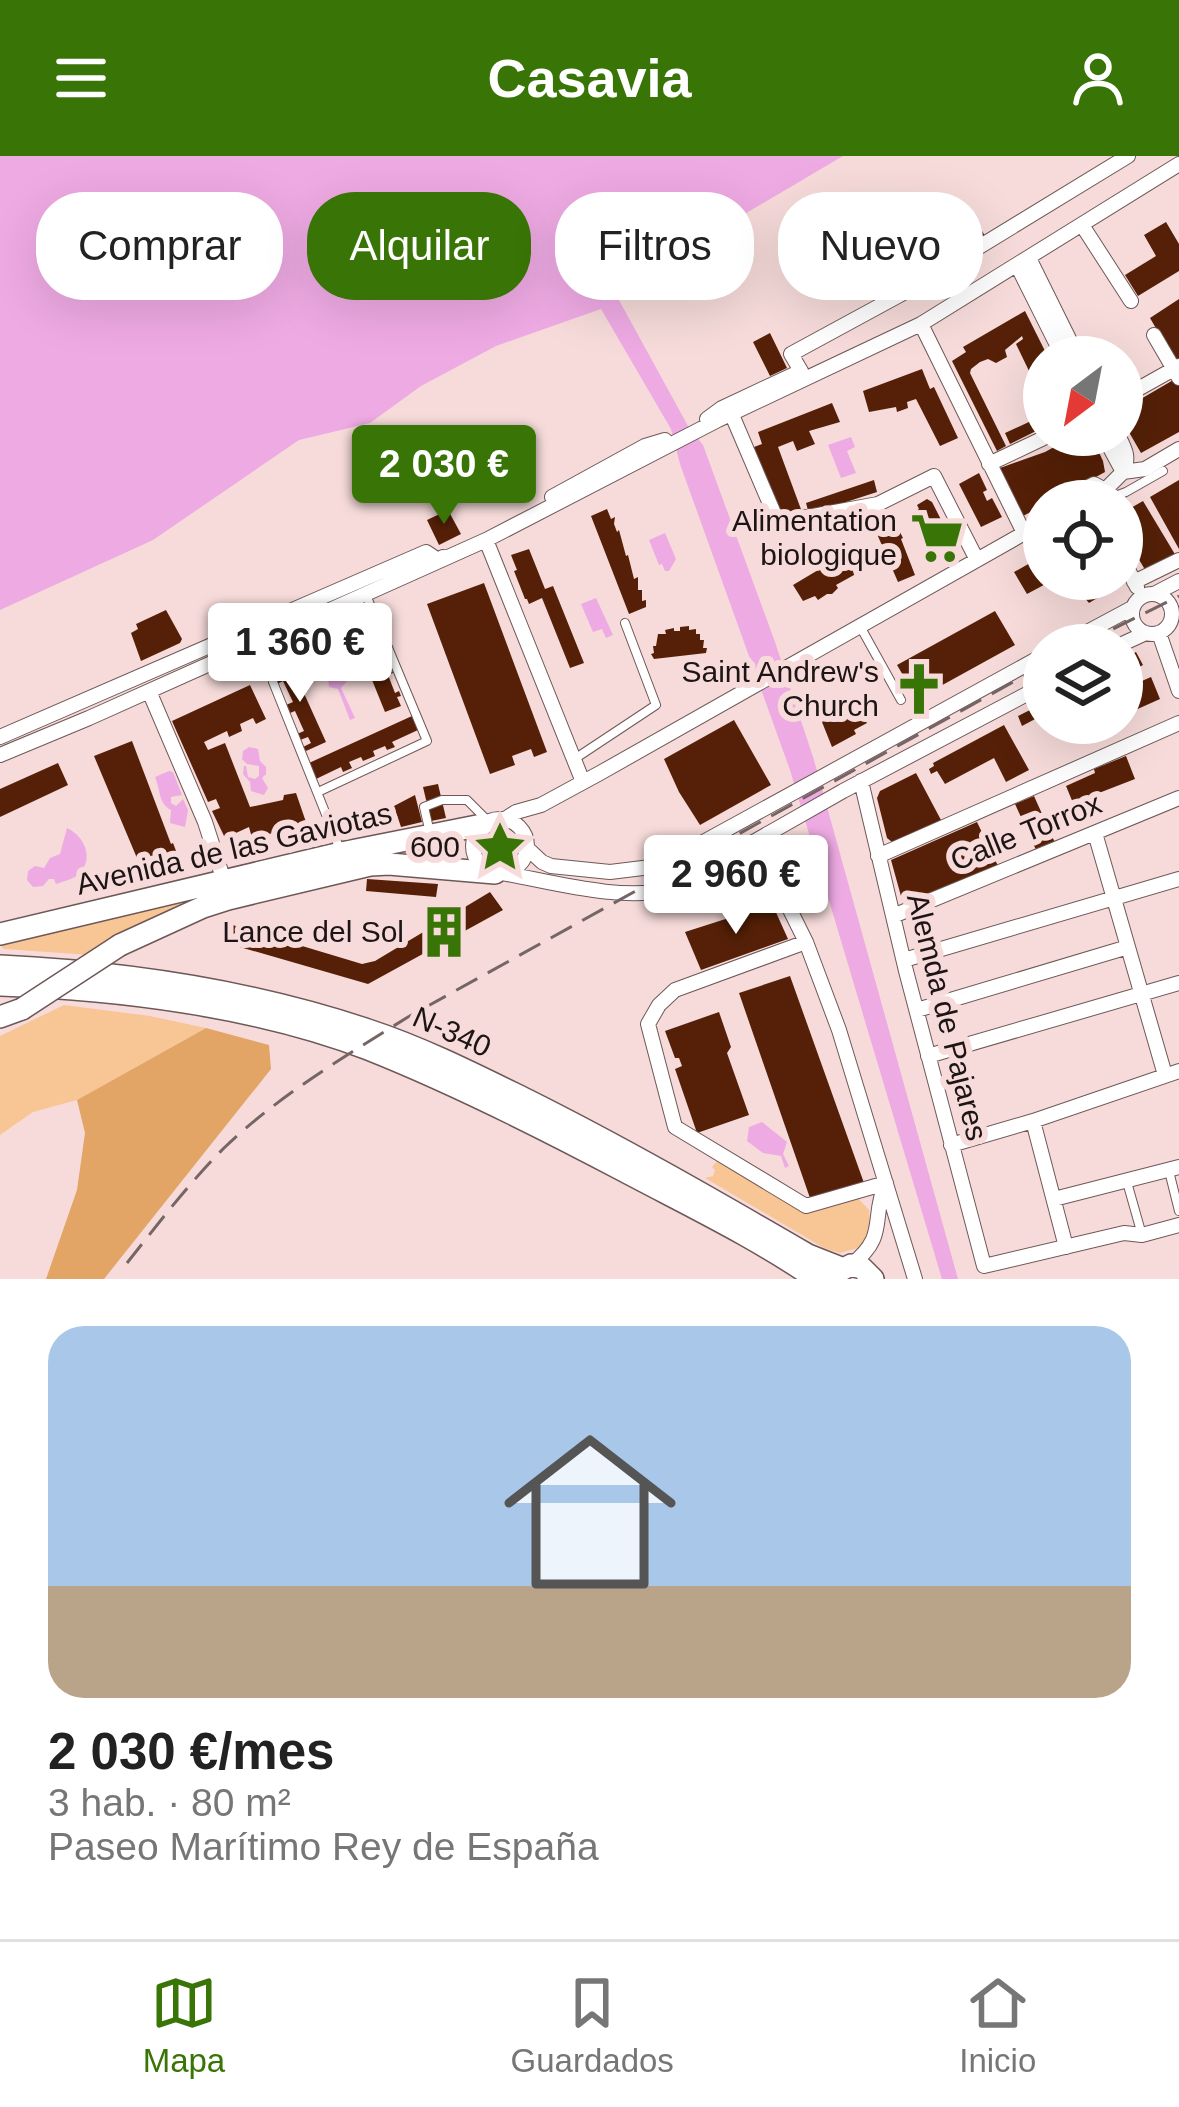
<!DOCTYPE html>
<html lang="es">
<meta charset="utf-8">
<style>
body{margin:0;font-family:Helvetica,sans-serif;background:#f2f2f2;color:#222;height:100vh;display:flex;flex-direction:column;font-size:45px;white-space:nowrap}
*{box-sizing:border-box;margin:0}
p{font-size:39px;color:#767676}
.icon{flex:none;width:66px;height:66px;fill:none;stroke:currentColor;stroke-width:2;stroke-linecap:round;stroke-linejoin:round}
.map{position:relative;height:1123px;overflow:hidden}
.details{display:flex;flex-direction:column;background:#fff;flex:1}
.details>*{flex:none}
.banner{position:absolute;left:36px;top:36px;width:1107px;height:108px;display:flex;gap:24px}
.needle{width:78px;rotate:212deg}
.buttons{position:absolute;left:1023px;top:180px;display:grid;gap:24px}
.buttons a{display:grid;place-items:center;width:120px;height:120px;border-radius:50%;background:#fff;box-shadow:0 12px 48px #0002;font-size:60px}
.price{position:absolute;translate:-50% -102px;padding:0 27px;border-radius:12px;background:#fff;color:#222;font-size:39px;line-height:78px;filter:drop-shadow(0 3px 6px #0008)}
.price::after{content:'';position:absolute;left:50%;top:72px;width:36px;height:27px;margin-left:-18px;background:inherit;clip-path:polygon(0 0,100% 0,50% 100%)}
.price.current{background:#397406;color:#fff}
ul{padding:0;list-style:none}
li{display:grid;align-content:center;gap:24px;height:636px;padding:0 48px}
li span{display:grid;place-items:center;height:372px;border-radius:36px;color:#555}
li>.icon{margin-inline-start:auto}
span .icon{width:216px;height:216px;fill:#fffc;stroke-width:1}
li b{font-size:51px}
.tag{padding:0 42px;border-radius:48px;background:#fff;box-shadow:0 12px 48px #0002;font-size:42px;line-height:108px}
.tag.current{background:#397406;color:#fff}
header{display:flex;justify-content:space-between;align-items:center;height:156px;padding:0 48px;background:#397406;color:#fff;font-size:54px;font-weight:600}
.dock{display:flex;justify-content:space-around;align-items:center;height:168px;border-top:3px solid #e0e0e0;background:#fff;font-size:33px;color:#767676}
.dock a{display:grid;justify-items:center;gap:6px}
.dock .current{color:#397406}
.map>svg:first-child{display:block}
.green{fill:#f8c695}
.forest{fill:#e2a566}
.water{fill:#eeaae3}
.building{fill:#552007}
.lines{fill:none;stroke-linecap:round;stroke-linejoin:round}
.lane-casing{stroke:#6e5857;stroke-width:10}
.street-casing{stroke:#6e5857;stroke-width:16}
.primary-casing{stroke:#6e5857;stroke-width:24}
.lane{stroke:#fff;stroke-width:8}
.street{stroke:#fff;stroke-width:14}
.primary{stroke:#fff;stroke-width:21}
.rail{stroke:#766565;stroke-width:3;stroke-dasharray:24 12;stroke-linecap:butt}
.primary-bridge-casing{stroke:#6e5857;stroke-width:24;stroke-linecap:butt}
.primary-bridge{stroke:#fff;stroke-width:21}
.labels{text-anchor:middle;stroke-width:12;stroke-linejoin:round;paint-order:stroke}
.poi-label{font-size:30px;fill:#1d1414;stroke:#f6dbda;text-anchor:end}
.street-label{font-size:30px;fill:#1d1414;stroke:#f6dbda}
</style>
<header><svg class="icon" aria-label="menu" viewBox="0 0 24 24"><path d="M4 6h16M4 12h16M4 18h16"/></svg>Casavia<svg class="icon" aria-label="person" viewBox="0 0 24 24"><circle cx="12" cy="8" r="4"/><path d="M4 21q1-7 8-7t8 7"/></svg></header>
<div class="map">
<svg width="1179" height="1123" viewBox="0 0 1179 1123">
<rect width="100%" height="100%" fill="#f6dbda"/>
<path class="green" d="M427 687 431 701 373 704 91 799 4 793 1 790 3 787Z
M64 849 150 860 206 872 77 944 33 956 0 979V880Z
M718 1004 804 1055 856 1040 869 1054 870 1070 861 1091 840 1097 824 1092 705 1022 713 1020 715 1014 712 1011Z"/>
<path class="forest" d="M206 872 269 889 271 913 104 1123H46L77 1034 85 977 77 944Z"/>
<path class="water" d="M0 0H843L614 135 688 270 703 289 775 486 814 604 958 1123H942L790 614 680 308 671 273 601 153 496 190 421 230 370 267 299 284 153 384 0 454Z
M851 281 855 291 847 295 856 317 841 322 828 289Z
M665 377 676 403 669 415H665L662 408 659 409 649 384Z
M596 442 613 479 606 482 602 473 593 476 581 448Z
M334 494 341 497 343 516 347 525 341 532 355 562 350 564 338 533 329 531 328 522 318 511 319 501Z
M249 591 258 593 260 605 266 611V618L262 622 268 632 264 639 251 635 250 626 243 618 244 610H246L248 621 255 623 259 620V610L247 608 242 603 243 595Z
M169 615 173 616 182 639 171 641V647L176 650 183 643 188 654 185 671 170 667 171 654C158 647 161 635 155 621Z
M67 672C86 681 96 706 75 721 72 723 59 727 56 728L54 723H49L43 730 33 731 27 724 28 715 35 710 44 712 50 702 60 698Z
M762 966 787 986 783 998 789 1010 785 1012 781 1000 763 997 747 985 749 971Z"/>
<path class="building" d="M975 63 985 80 955 99 944 82Z
M1166 66 1179 88V115L1138 140 1125 119 1156 100 1144 79Z
M1179 143V212L1150 162Z
M1025 155 1048 201H1044V246L1016 188 1023 183 1022 180 1005 194 1007 201 996 207 988 203 980 206 971 213 970 217 1006 290 997 295 952 205 966 196 963 191Z
M770 177 787 212 770 220 753 186Z
M922 213 930 233 934 231 958 282 940 290 916 243 907 246 908 252 897 256 896 251 869 256 863 235Z
M1175 223 1179 229V276L1141 297 1122 264V254Z
M832 247 840 266 809 275 815 288 797 295 793 285 778 291 802 356 782 363 754 291 762 288 758 276Z
M1044 259V271L1010 288 1005 277Z
M1076 279H1091L1103 305 1105 316 1052 345H1044V349L1023 360 1000 312 1045 296Z
M979 317 987 334 983 336 987 345 992 342 1002 361 981 371 959 328Z
M874 324 877 336 809 358 806 347Z
M1179 324V393L1150 341Z
M927 343 932 346 955 391 936 400 916 355 919 353 917 349Z
M1143 345 1176 400 1147 417 1122 375V357Z
M607 353 611 363 615 361 614 368 617 376 619 374 626 400 628 399 634 423 638 421V434H642V445L646 444V451L629 458 591 360Z
M448 354 461 378 439 389 427 364Z
M891 354 900 371 898 372 903 382 901 383 915 419 898 426 877 378 879 377 873 362Z
M529 393 545 433 553 430 584 507 570 512 542 442 529 448 527 443H525L514 415 517 414 511 399Z
M1044 395V423H1055L1027 438 1014 416 1039 402Z
M845 398 855 416 854 419 836 429 838 432 832 438H827L818 444 815 440 803 445 793 429Z
M1127 420 1129 423 1089 447 1079 435 1096 423H1122Z
M484 427 547 596 534 601 531 593 512 600 515 609 490 618 427 448Z
M166 454 182 483 180 487 141 505 131 477 138 473 136 468Z
M995 455 1015 489 917 543 897 509Z
M689 470V474L696 473V478H700V484H704L703 492H707L706 497 654 503 651 498 654 497 653 490H656L658 478H666L665 474 674 472V475H680V471Z
M368 471 374 485 379 483 382 490 378 492 386 512 391 511 393 517 388 519 395 537 399 535 401 540 397 541 401 550 385 556 353 477Z
M1136 496 1143 509 1122 520V504Z
M288 502 326 586 306 595 303 591 311 587 308 581 300 584 297 578 304 575 295 555 290 557 286 549 293 546 283 525 277 528 274 522 280 519 275 507Z
M1151 521 1160 543 1122 560V523L1126 532Z
M250 529 266 563 256 568 253 562 240 568 242 575 229 581 227 575 204 586 208 594 225 587 250 651 283 644 284 639 296 637 307 669 252 682 249 671 225 682 212 655 220 652 216 643 208 646 172 565Z
M870 537 876 547 874 549 876 553 863 561 867 567 854 574 856 578 832 591 822 566 842 552 839 548 851 541 854 546Z
M1032 553 1037 562 1022 570 1018 560Z
M412 560 418 574 392 586 395 591 387 594 385 590 373 595 375 600 363 605 361 601 349 606 352 612 343 616 341 611 316 623 309 607Z
M734 564 771 629 700 669 679 636 664 603Z
M1004 569 1029 614 1006 626 994 602 945 628 937 615 931 618 929 613 934 610 933 607Z
M132 585 171 688 173 687 178 700 142 714 94 600Z
M1126 600 1135 623 1073 647 1066 630 1095 617 1094 613Z
M58 607 68 629 0 661V633Z
M916 617 941 664 892 686 887 682 877 642 880 635Z
M438 628 446 662 431 665 423 631Z
M415 639 422 666 401 671 394 650Z
M1034 640 1056 689 1037 696 1015 648Z
M977 666 999 712 904 751 891 704Z
M367 723 438 728 436 741 366 735Z
M490 736 503 754 368 828 219 785 226 767 362 808 375 805Z
M763 751 774 752 788 783 701 814 685 776Z
M790 820 864 1027 811 1045 739 837Z
M719 856 731 891 727 897 749 959 697 977 675 913 682 910 679 902H675L665 875Z"/>
<g class="lines">
<g class="lane-casing">
<path id="lane" d="M1107 343 1126 336 1163 315
M861 472 901 544
M273 526 341 696
M576 602 656 549 625 467
M318 636 427 585 366 439
M430 677 424 651 442 644H467L487 664
M1169 1015 1179 1055
M1127 1026 1142 1079"/>
</g>
<g class="street-casing">
<path id="street" d="M1082 69 1131 145
M1029 102 1078 201
M1017 109 1063 201
M921 168 1024 377
M1154 179 1179 222
M1122 242 1179 210
M732 259 779 369 796 363 878 348 934 320 977 404
M707 263 722 252 801 215 791 198 907 135 1128 0
M1103 279 1123 316
M1118 279C1125 293 1130 301 1123 316
M989 308 1050 279
M1105 334 1123 316 1145 313 1179 293
M552 341 645 290 665 284
M1081 345 1082 334 1094 328 1105 334 1106 345
M486 384 583 626
M1122 402 1137 431
M1134 426 1179 404
M1132 458a20 20 0 1 1 40 0a20 20 0 1 1-40 0Z
M1154 438 1179 425
M1159 477 1179 535
M1063 489 1132 452
M1120 489 1146 477
M149 535 205 666 224 725
M0 581 426 396 438 404 443 401
M0 599 89 562 486 384 718 264 921 168 1179 8
M861 625 906 815 984 1110 1124 1077 1142 1079 1179 1069
M473 690a27 27 0 1 1 54 0a27 27 0 1 1-54 0Z
M505 663 516 656 541 649 600 617 1044 366
M1095 677 1165 919
M430 678 435 698 450 713
M767 678 764 701 806 786 839 874 915 1123
M527 692 542 706 551 710 610 716 651 711 689 694 1044 499
M878 700 1179 567
M715 708 741 714 781 736
M502 717C553 726 622 746 671 733L843 635 1044 529
M893 760 1179 642
M806 786 675 834 659 849 648 868 675 971 806 1050 886 1027
M904 804 1179 723
M917 854 1128 791
M928 900 1179 827
M1033 965 1066 1091
M951 989 1033 965 1179 915
M1054 1043 1179 1011
M851 1109C889 1079 870 1063 886 1027"/>
</g>
<g class="primary-casing">
<path id="primary" d="M0 778 341 697 482 669
M120 789 203 751 228 743 370 709 389 708 495 717
M0 810C125 816 249 834 368 874 423 892 476 919 527 944 623 992 715 1045 808 1099L841 1112
M0 829C119 833 256 850 368 893 456 928 541 971 624 1015 688 1049 757 1082 816 1123
M0 861 22 853
M834 1118 851 1109 862 1112 873 1123"/>
</g>
<use href="#lane" class="lane"/>
<use href="#street" class="street"/>
<use href="#primary" class="primary"/>
<path class="rail" d="M1081 489 1179 440
M127 1107C158 1068 189 1027 224 992 278 940 344 901 408 861L1044 509"/>
<g class="primary-bridge-casing">
<path id="primary-bridge" d="M22 853 120 789"/>
</g>
<use href="#primary-bridge" class="primary-bridge"/>
</g>
<defs>
<g id="supermarket-bare" transform="scale(4.14)"><path d="M-6-5.5h2.5l.6 2H6L4.5 2H-2.5L-4.4-4H-6ZM-1.5 3.2a1.3 1.3 0 1 0 .1 0ZM3 3.2a1.3 1.3 0 1 0 .1 0Z" fill="#397406" stroke="#f6dbda" stroke-width="2.5" paint-order="stroke"/></g>
<g id="church-bare" transform="scale(4.14)"><path d="M-1.2-6h2.4v3.5h3.3v2.4h-3.3V6h-2.4V-.1h-3.3v-2.4h3.3Z" fill="#397406" stroke="#f6dbda" stroke-width="2.5" paint-order="stroke"/></g>
<g id="sight-bare" transform="scale(4.14)"><path d="M0-6L1.8-2.2L6-1.7L2.9 1.2L3.7 5.4L0 3.3L-3.7 5.4L-2.9 1.2L-6-1.7L-1.8-2.2Z" fill="#397406" stroke="#f6dbda" stroke-width="2.5" paint-order="stroke"/></g>
<g id="building-bare" transform="scale(4.14)"><path d="M-4-6H4V6H1V3H-1V6H-4ZM-2.5-4.3h1.7v1.8h-1.7ZM.8-4.3h1.7v1.8H.8ZM-2.5-1h1.7V.8h-1.7ZM.8-1h1.7V.8H.8Z" fill="#397406" stroke="#f6dbda" stroke-width="2.5" paint-order="stroke"/></g>
</defs>
<g fill-rule="evenodd">
<use href="#supermarket-bare" x="937" y="382"/>
<use href="#church-bare" x="919" y="533"/>
<use href="#sight-bare" x="500" y="691"/>
<use href="#building-bare" x="444" y="776"/>
</g>
<g class="labels">
<g class="poi-label">
<text x="897" y="375">Alimentation<tspan x="897" dy="34">biologique</tspan></text>
<text x="879" y="526">Saint Andrew's<tspan x="879" dy="34">Church</tspan></text>
<text x="460" y="701">600</text>
<text x="404" y="786">Lance del Sol</text>
</g>
<g class="street-label">
<text transform="translate(1026 676) rotate(-22)" y="10">Calle Torrox</text>
<text transform="translate(234 693) rotate(-13)" y="10">Avenida de las Gaviotas</text>
<text transform="translate(947 861) rotate(76)" y="10">Alemda de Pajares</text>
<text transform="translate(452 876) rotate(24)" y="10">N-340</text>
</g>
</g>
</svg>
<div class="buttons">
<a><svg class="needle" viewBox="-14 -14 28 28"><path d="M0-13l5 13h-10z" fill="#e53935"/><path d="M0 13l5-13h-10z" fill="#767676"/></svg></a>
<a><svg class="icon" aria-label="locate" viewBox="0 0 24 24"><circle cx="12" cy="12" r="6"/><path d="M12 2v4M12 18v4M2 12h4M18 12h4"/></svg></a>
<a><svg class="icon" aria-label="layers" viewBox="0 0 24 24"><path d="M12 4l9 5-9 5-9-5zM3 14l9 5 9-5"/></svg></a>
</div>
<b class="price current" style="left:444px;top:371px">2 030 €</b>
<b class="price" style="left:300px;top:549px">1 360 €</b>
<b class="price" style="left:736px;top:781px">2 960 €</b>
<div class="banner">
<a class="tag">Comprar</a>
<a class="tag current">Alquilar</a>
<a class="tag">Filtros</a>
<a class="tag">Nuevo</a>
</div>
</div>
<section class="details">
<ul>
<li><span style="background:linear-gradient(#a9c7e8 70%,#b9a48a 0)"><svg class="icon" aria-label="home" viewBox="0 0 24 24"><path d="M3 11l9-7 9 7M6 9v11h12V9"/></svg></span><div><b>2 030 €/mes</b><p>3 hab. · 80 m²</p><p>Paseo Marítimo Rey de España</p></div></li>
</ul>
</section>
<nav class="dock">
<a class="current"><svg class="icon" aria-label="map" viewBox="0 0 24 24"><path d="M3 6l6-2 6 2 6-2v14l-6 2-6-2-6 2zM9 4v14M15 6v14"/></svg>Mapa</a>
<a><svg class="icon" aria-label="saved" viewBox="0 0 24 24"><path d="M7 4h10v16l-5-4-5 4z"/></svg>Guardados</a>
<a><svg class="icon" aria-label="home" viewBox="0 0 24 24"><path d="M3 11l9-7 9 7M6 9v11h12V9"/></svg>Inicio</a>
</nav>
